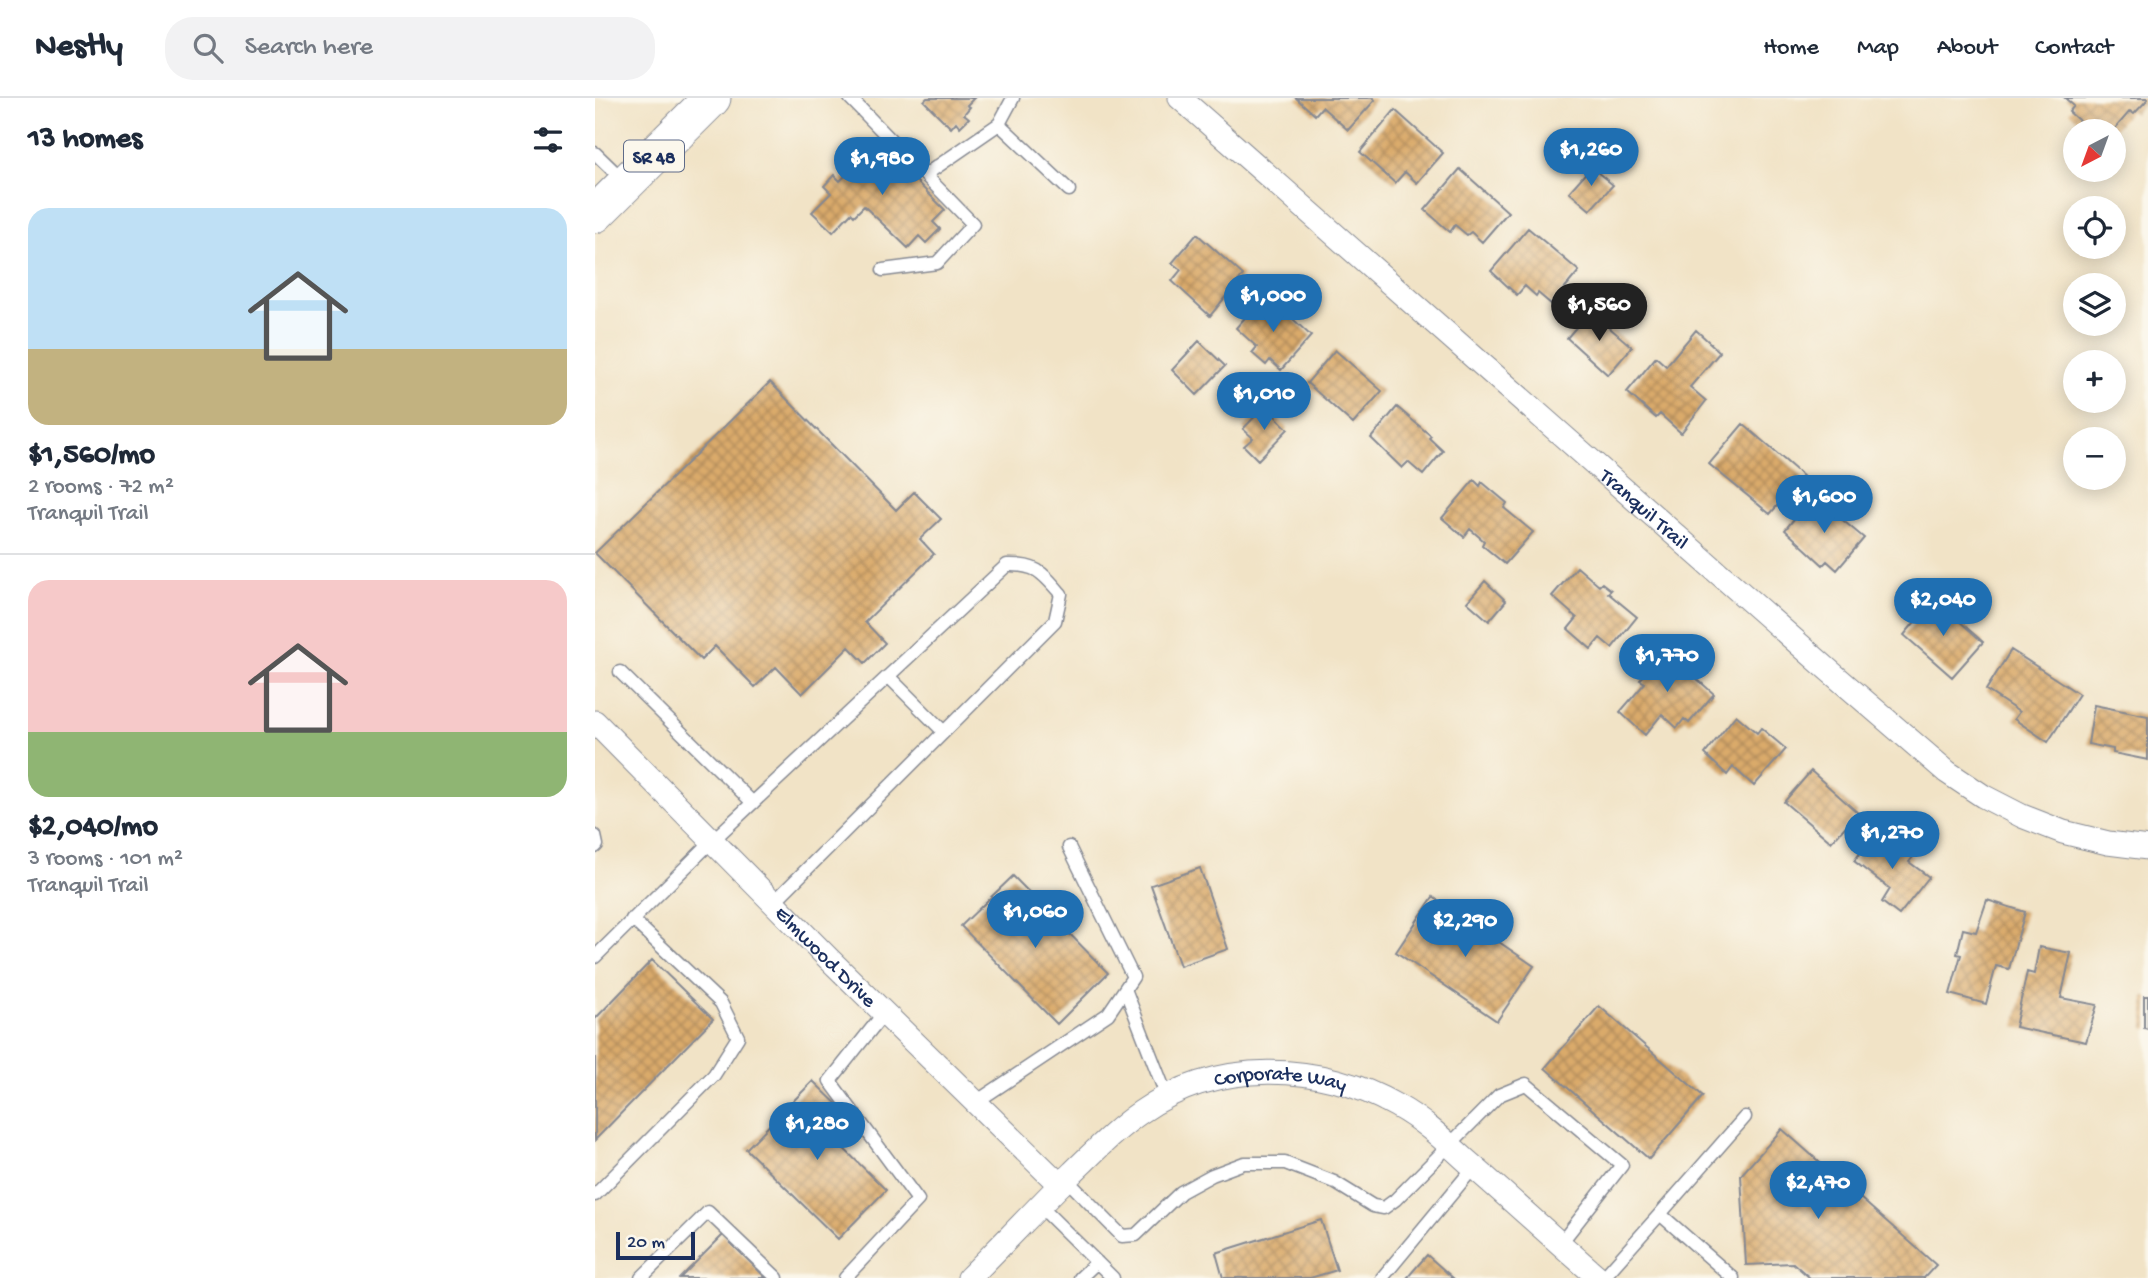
<!DOCTYPE html>
<meta charset="utf-8">
<style>
body{margin:0;font-family:"Gochi Hand",sans-serif;background:#f2f2f3;color:#1f2937;height:100vh;display:flex;flex-direction:column;font-size:26px;white-space:nowrap}
*{box-sizing:border-box;margin:0}
p{font-size:23px;color:#747a83}
.icon{flex:none;width:38px;height:38px;fill:none;stroke:currentColor;stroke-width:2;stroke-linecap:round;stroke-linejoin:round}
.map{position:relative;flex:1;overflow:hidden}
.drawer{display:flex;flex-direction:column;background:#fff;width:595px}
.drawer>*{flex:none}
.needle{width:46px;rotate:221deg}
.controls{position:absolute;left:1468px;top:21px;display:grid;gap:14px}
.controls a{display:grid;place-items:center;width:63px;height:63px;border-radius:50%;background:#fff;box-shadow:0 4px 18px #0003;font-size:35px}
.scale{position:absolute;left:21px;bottom:18px;width:79px;box-sizing:border-box;padding-left:7px;border:4px solid #1b2f5e;border-top:0;font-size:19px;line-height:24px;white-space:nowrap;color:#1b2f5e;-webkit-text-stroke:5px #fbf7ec;paint-order:stroke}
.price{position:absolute;translate:-50% -60px;padding:0 16px;border-radius:24px;background:#1f6fb2;color:#fff;font-size:23px;line-height:46px;filter:drop-shadow(0 2px 4px #0008)}
.price::after{content:'';position:absolute;left:50%;top:42px;width:21px;height:16px;margin-left:-10px;background:inherit;clip-path:polygon(0 0,100% 0,50% 100%)}
.price.selected{background:#222;color:#fff}
ul{padding:0;list-style:none}
li{display:grid;align-content:center;gap:14px;height:371px;padding:0 28px}
li+li{border-top:2px solid #e0e1e3}
li span{display:grid;place-items:center;height:217px;border-radius:21px;color:#555}
li>.icon{margin-inline-start:auto}
span .icon{width:126px;height:126px;fill:#fffc;stroke-width:1}
li b{font-size:30px}
h2{display:flex;justify-content:space-between;align-items:center;height:84px;padding:0 28px;font-size:30px}
header{display:flex;align-items:center;gap:42px;box-sizing:border-box;height:98px;padding:0 35px;background:#fff;border-bottom:2px solid #e0e1e3}
header strong{font-size:33px}
nav{display:flex;gap:38px;margin-inline-start:auto;font-size:24px}
.search{width:490px;height:63px;background:#f2f2f3;display:flex;align-items:center;gap:18px;box-sizing:border-box;padding:0 24px;border-radius:28px;color:#747a83;font-size:26px}
main{display:flex;flex:1;min-height:0}
.map>svg:first-child{display:block}
.building{fill:url(#building-cross-hatch)}
.lines{fill:none;stroke-linecap:round;stroke-linejoin:round}
.lane-casing{stroke:#868992;stroke-width:15}
.street-casing{stroke:#868992;stroke-width:25}
.primary-casing{stroke:#868992;stroke-width:39}
.lane{stroke:#fff;stroke-width:12}
.street{stroke:#fff;stroke-width:23}
.primary{stroke:#fff;stroke-width:37}
.labels{text-anchor:middle;stroke-width:6;stroke-linejoin:round;paint-order:stroke}
.shield{fill:#fbf7ec;stroke:#5e6b89;stroke-width:2}
.shield-label{font-size:19px;font-weight:bold;fill:#1b2f5e}
.street-label{font-size:21px;fill:#1b2f5e;stroke:#fbf7ec}
</style>
<header>
<strong>Nestly</strong>
<div class="search"><svg class="icon" aria-label="search" viewBox="0 0 24 24"><circle cx="10" cy="10" r="6"/><path d="M15 15l6 6"/></svg>Search here</div>
<nav><a>Home</a><a>Map</a><a>About</a><a>Contact</a></nav>
</header>
<main>
<section class="drawer">
<h2>13 homes<svg class="icon" aria-label="filters" viewBox="0 0 24 24"><path d="M4 7h16M4 17h16"/><circle cx="9" cy="7" r="2"/><circle cx="15" cy="17" r="2"/></svg></h2>
<ul>
<li><span style="background:linear-gradient(#bfe0f5 65%,#c2b280 0)"><svg class="icon" aria-label="home" viewBox="0 0 24 24"><path d="M3 11l9-7 9 7M6 9v11h12V9"/></svg></span><div><b>$1,560/mo</b><p>2 rooms · 72 m²</p><p>Tranquil Trail</p></div></li>
<li><span style="background:linear-gradient(#f6c9c9 70%,#8fb573 0)"><svg class="icon" aria-label="home" viewBox="0 0 24 24"><path d="M3 11l9-7 9 7M6 9v11h12V9"/></svg></span><div><b>$2,040/mo</b><p>3 rooms · 101 m²</p><p>Tranquil Trail</p></div></li>
</ul>
</section>
<div class="map">
<svg width="1553" height="1180" viewBox="0 0 1553 1180">
<defs>
<pattern id="building-cross-hatch" width="8" height="8" patternUnits="userSpaceOnUse" patternTransform="scale(1.75)"><rect width="8" height="8" fill="#daaa6b"/><path d="M0 0l8 8M0 8l8-8" fill="none" stroke="#b08b5b"/></pattern>
</defs>
<rect width="100%" height="100%" fill="#fbf7ec"/>
<filter id="ink" filterUnits="userSpaceOnUse"><feTurbulence type="fractalNoise" baseFrequency=".0143" numOctaves="2"/><feDisplacementMap in="SourceGraphic" scale="14" xChannelSelector="R" yChannelSelector="G"/><feConvolveMatrix kernelMatrix="1 2 1 2 8 2 1 2 1" color-interpolation-filters="sRGB"/></filter>
<filter id="wash" filterUnits="userSpaceOnUse"><feTurbulence type="fractalNoise" baseFrequency=".00686" numOctaves="4" result="noise"/><feDisplacementMap in="SourceGraphic" scale="28" xChannelSelector="R" yChannelSelector="G"/><feGaussianBlur stdDeviation="1.57" result="paint"/><feColorMatrix in="noise" values="0 0 0 0 0 0 0 0 0 0 0 0 0 0 0 0 0 1.4 0 .05"/><feComposite in="paint" operator="in"/></filter>
<g filter="url(#wash)">
<rect width="100%" height="100%" fill="#f1e3c6"/>
<g id="blocks">
<path class="building" d="M332 0H379L372 7 375 9 369 16 374 20 365 29 361 24 356 30 329 3Z
M701 0H778L780 2 753 32 727 9 720 17Z
M1470 0H1553V1L1539 16 1535 13 1518 33H1484L1489 27 1474 14 1479 8Z
M800 12 848 55 822 85 810 74 800 85 765 54Z
M285 40 299 54 296 58 350 112 338 124 345 131 331 145 324 138 313 150 269 108 259 118 256 115 238 134 217 114 236 95 229 88 239 77 245 83 256 72 253 70 266 57 268 59Z
M996 69 1018 87 995 112 974 94Z
M865 71 913 114 887 144 876 134 872 137 860 127 855 134 830 112Z
M933 130 984 173 956 206 943 195 941 198 930 188 922 197 896 173Z
M602 136 648 177 615 218 577 183 586 172 577 165Z
M668 199 678 209 682 206 716 238 686 272 675 262 671 267 657 255 662 249 641 230Z
M995 213 1037 249 1013 277 972 240Z
M1101 232 1125 254 1095 289 1111 303 1086 335 1065 316 1061 320 1032 294 1061 259 1071 268Z
M604 243 630 268 602 297 577 272Z
M740 252 787 293 758 326 712 285Z
M175 284 301 412 319 394 346 421 325 441 339 456 270 524 290 545 270 565 254 549 207 596 181 569 160 589 120 548 106 562 0 455Z
M670 308 693 331 663 362 649 348 658 340 648 331Z
M802 309 836 338 834 340 848 353 828 377 813 364 807 370 776 340Z
M1148 326 1208 378 1175 416 1114 366Z
M879 382 885 388 887 384 912 405 909 410 938 434 910 466 887 447 889 443 875 431 869 439 847 420Z
M1216 400 1230 414 1233 410 1269 440 1242 472 1232 463 1228 467 1190 432Z
M982 469 1004 488 1007 485 1016 492 1013 495 1042 519 1017 550 1005 540 996 551 973 531 982 520 957 498Z
M890 483 911 503 894 523 872 504Z
M1339 501 1388 544 1357 579 1309 537Z
M1073 548 1097 569 1093 573 1119 596 1094 625 1089 621 1082 630 1067 616 1050 637 1025 614 1050 585 1045 582Z
M1416 552 1484 596 1453 644 1419 621 1424 614 1391 592Z
M1499 607 1553 618V662L1518 655V651L1493 646Z
M1141 617 1162 635 1166 630 1191 651 1159 688 1138 669 1132 677 1110 656Z
M1216 673 1263 715 1236 744 1189 704Z
M1282 733 1318 759 1314 764 1334 779 1304 817 1287 804 1295 791 1259 763Z
M605 770 633 851 585 868 556 787Z
M418 778 513 875 462 926 366 828Z
M838 799 939 868 902 923 801 854Z
M1392 802 1430 814 1414 871 1401 868 1391 906 1355 896 1366 857 1362 856 1368 831 1381 834Z
M1444 849 1476 855 1466 900 1502 907 1491 944 1420 929 1432 874 1439 876Z
M57 862 118 921 0 1042V921Z
M1549 898H1553V931L1549 930Z
M1004 908 1108 998 1054 1061 950 970Z
M218 983 252 1016 233 1035 291 1092 243 1141 151 1051Z
M1187 1031 1341 1167 1329 1180H1215L1198 1165 1151 1167 1146 1077Z
M726 1122 742 1172 715 1180H628L621 1155Z
M128 1137 171 1180H85Z
M832 1157 858 1180H812Z"/>
</g>
</g>
<g filter="url(#ink)">
<use href="#blocks" fill-opacity="0" stroke="#868992" stroke-width="2"/>
<g class="lines">
<g class="lane-casing">
<path id="lane" d="M255 0 378 126 342 165 288 172
M418 0 404 26 474 92
M0 55 30 84
M330 77 404 26
M25 574 158 705
M293 578 349 634
M0 738 2 747 0 749
M0 859 117 743 412 467C441 466 447 474 466 496L460 523 178 805
M530 891 572 999
M381 1004 513 916 538 879 474 749
M471 1081 527 1138 541 1137 586 1094 617 1077 649 1065H690L739 1084 778 1108 789 1110 800 1102 904 997 931 986 1027 1067 965 1146
M0 1097 119 977 143 939 126 905 37 821
M445 1108 518 1180
M1065 1116 1150 1019
M46 1180 113 1114 182 1180
M250 1180 323 1102 235 983 289 915
M485 1180 502 1164
M787 1180 879 1069
M1008 1180 1065 1116 1138 1180"/>
</g>
<g class="street-casing">
<g id="street">
<path id="s1" d="M585 0 1230 569 1352 674 1388 698 1427 718 1468 734 1513 745 1553 750"/>
<path id="s2" d="M0 624 233 860 465 1087"/>
<path id="s3" d="M374 1180C409 1145 443 1109 478 1074 500 1053 521 1031 546 1014 622 961 723 963 802 1008 828 1022 851 1044 873 1064 917 1102 960 1142 1004 1180"/>
</g>
</g>
<g class="primary-casing">
<path id="primary" d="M0 116 117 0"/>
</g>
<use href="#lane" class="lane"/>
<use href="#street" class="street"/>
<use href="#primary" class="primary"/>
</g>
</g>
<g class="labels">
<rect class="shield" x="29" y="42.5" width="60" height="31" rx="5"/>
<g class="shield-label">
<text x="59" y="65">SR 48</text>
</g>
<g class="street-label">
<text dy="7" stroke="none"><textPath href="#s1" startOffset="620">Tranquil Trail</textPath></text>
<text dy="7" stroke="none"><textPath href="#s2" startOffset="329">Elmwood Drive</textPath></text>
<text dy="7" stroke="none"><textPath href="#s3" startOffset="387">Corporate Way</textPath></text>
</g>
</g>
</svg>
<div class="controls">
<a><svg class="needle" viewBox="-14 -14 28 28"><path d="M0-13l5 13h-10z" fill="#e53935"/><path d="M0 13l5-13h-10z" fill="#747a83"/></svg></a>
<a><svg class="icon" aria-label="locate" viewBox="0 0 24 24"><circle cx="12" cy="12" r="6"/><path d="M12 2v4M12 18v4M2 12h4M18 12h4"/></svg></a>
<a><svg class="icon" aria-label="layers" viewBox="0 0 24 24"><path d="M12 4l9 5-9 5-9-5zM3 14l9 5 9-5"/></svg></a>
<a>+</a>
<a>−</a>
</div>
<div class="scale">20 m</div>
<b class="price" style="left:996px;top:90px">$1,260</b>
<b class="price" style="left:287px;top:99px">$1,980</b>
<b class="price" style="left:678px;top:236px">$1,000</b>
<b class="price selected" style="left:1004px;top:245px">$1,560</b>
<b class="price" style="left:669px;top:334px">$1,010</b>
<b class="price" style="left:1229px;top:437px">$1,600</b>
<b class="price" style="left:1348px;top:540px">$2,040</b>
<b class="price" style="left:1072px;top:596px">$1,770</b>
<b class="price" style="left:1297px;top:773px">$1,270</b>
<b class="price" style="left:440px;top:852px">$1,060</b>
<b class="price" style="left:870px;top:861px">$2,290</b>
<b class="price" style="left:222px;top:1064px">$1,280</b>
<b class="price" style="left:1223px;top:1123px">$2,470</b>
</div>
</main>
